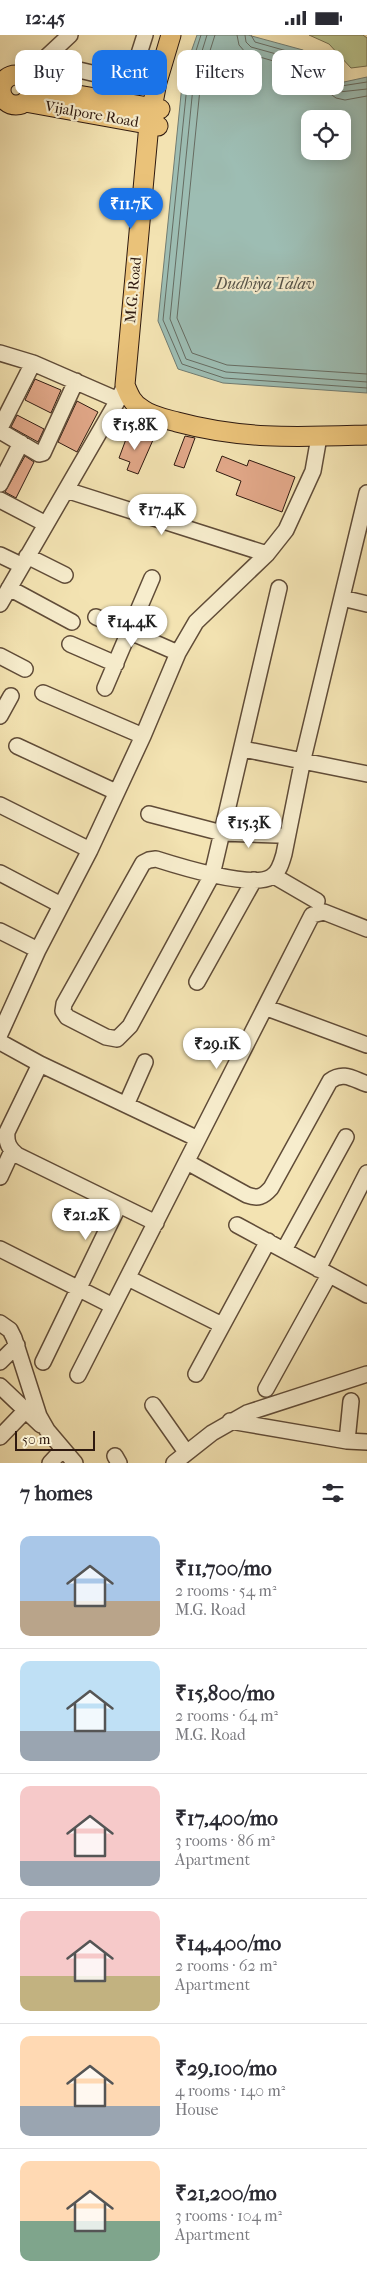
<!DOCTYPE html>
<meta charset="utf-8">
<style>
body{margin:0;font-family:"IM FELL French Canon",serif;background:#f7f7f7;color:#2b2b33;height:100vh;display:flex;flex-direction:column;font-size:19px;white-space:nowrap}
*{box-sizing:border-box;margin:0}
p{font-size:16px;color:#7c7c81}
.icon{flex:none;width:28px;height:28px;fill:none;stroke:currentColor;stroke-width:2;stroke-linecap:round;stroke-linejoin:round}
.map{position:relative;height:1428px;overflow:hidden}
.panel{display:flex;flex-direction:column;background:#fff;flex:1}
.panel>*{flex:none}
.top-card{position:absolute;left:15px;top:15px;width:338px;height:45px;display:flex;gap:10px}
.controls{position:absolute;left:301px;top:75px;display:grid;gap:10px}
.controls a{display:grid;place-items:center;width:50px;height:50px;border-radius:10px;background:#fff;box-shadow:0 2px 12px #0003;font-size:25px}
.scale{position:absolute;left:15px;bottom:12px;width:80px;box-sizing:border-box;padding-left:5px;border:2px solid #2f1a10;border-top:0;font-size:14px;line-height:18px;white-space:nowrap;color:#2f1a10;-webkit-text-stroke:4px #f7edcd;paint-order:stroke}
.price{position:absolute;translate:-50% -42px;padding:0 11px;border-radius:18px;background:#fff;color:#222;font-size:16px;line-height:32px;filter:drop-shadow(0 1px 2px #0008)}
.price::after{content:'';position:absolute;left:50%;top:30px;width:15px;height:11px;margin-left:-8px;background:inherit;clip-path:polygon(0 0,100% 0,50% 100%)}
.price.active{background:#1a73e8;color:#fff}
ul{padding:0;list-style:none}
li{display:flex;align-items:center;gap:15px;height:125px;padding:0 20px}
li+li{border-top:1px solid #e1e1e2}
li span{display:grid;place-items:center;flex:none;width:140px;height:100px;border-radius:10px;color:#555}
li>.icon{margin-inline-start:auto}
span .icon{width:60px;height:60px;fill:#fffc;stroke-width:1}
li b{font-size:21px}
h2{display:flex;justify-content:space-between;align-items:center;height:60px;padding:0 20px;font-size:21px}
.pill{padding:0 18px;border-radius:10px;background:#fff;box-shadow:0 2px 12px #0003;font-size:18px;line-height:45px}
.pill.active{background:#1a73e8;color:#fff}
.status{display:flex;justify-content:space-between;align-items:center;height:35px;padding:0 25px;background:#fff;direction:ltr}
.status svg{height:14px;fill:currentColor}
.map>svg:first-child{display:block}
.green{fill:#b9c48e;stroke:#746f4f}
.water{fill:#9dbdb3;stroke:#717c72;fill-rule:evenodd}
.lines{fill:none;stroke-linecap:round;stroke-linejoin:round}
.shore{stroke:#666c62;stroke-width:1}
.building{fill:#e1a788;stroke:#2f1a10}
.minor-casing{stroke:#604c38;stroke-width:18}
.major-casing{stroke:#2f1a10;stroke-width:21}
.minor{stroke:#f7edcd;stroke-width:15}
.major{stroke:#eac279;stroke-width:19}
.labels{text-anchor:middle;stroke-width:4.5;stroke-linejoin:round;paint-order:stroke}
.street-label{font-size:15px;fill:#2f1a10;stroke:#f7edcd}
.water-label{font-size:16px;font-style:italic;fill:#565349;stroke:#f7edcd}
</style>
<div class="status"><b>12:45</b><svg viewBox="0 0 49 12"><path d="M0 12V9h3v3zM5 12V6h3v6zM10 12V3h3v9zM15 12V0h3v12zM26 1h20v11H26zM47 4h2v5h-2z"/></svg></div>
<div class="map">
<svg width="367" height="1428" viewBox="0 0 367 1428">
<rect width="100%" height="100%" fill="#f3e3b2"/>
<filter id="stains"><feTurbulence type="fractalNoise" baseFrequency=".004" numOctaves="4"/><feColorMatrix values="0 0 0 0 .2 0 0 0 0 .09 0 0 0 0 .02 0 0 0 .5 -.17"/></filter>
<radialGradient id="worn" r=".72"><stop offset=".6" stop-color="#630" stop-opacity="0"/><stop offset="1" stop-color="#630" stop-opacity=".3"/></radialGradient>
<path class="green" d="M309 0H363L367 3V31L351 33 329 9Z"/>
<path class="water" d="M197 0H248L303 15 344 47 367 42V358L223 348 178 334 158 286 183 40ZM310 84H342V116H310Z"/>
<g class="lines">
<path class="shore" d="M201 0 188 41 163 285 182 329 224 343 367 353
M207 0 194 42 170 284 186 324 226 337 367 347
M215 0 201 44 177 283 192 318 227 330 367 339
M237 0 239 10 246 18 294 32 336 63 345 65 367 61
M245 0 246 7 251 12 298 25 339 57 367 54
M251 0 255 7 301 20 341 51 367 47"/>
</g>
<path class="building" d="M35 344 61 355 51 378 25 365Z
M77 366 98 377 77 417 58 407Z
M17 380 44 394 38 407 11 392Z
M129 396 153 405 138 439 127 435 130 427 119 423Z
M185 401 195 403 184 433 174 430Z
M25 421 34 427 16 463 5 457Z
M222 421 247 431 249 425 295 442 282 477 236 460 241 446 216 436Z"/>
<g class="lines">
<g class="minor-casing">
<path id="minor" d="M62 31 130 47 145 0
M25 42 70 0
M0 318 33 328 118 365
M0 393 33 328
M0 396 39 419 43 418 76 346
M0 449 21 408
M66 455 267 519
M0 465 46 489
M0 520 21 530
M27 521 65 540
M9 553 72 587
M279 553 212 840 130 991 117 1004 106 1002 67 982 63 976 64 969 143 828 149 825 156 824C178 831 252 854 271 842 279 838 282 826 284 819L303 724 367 458
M342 563 367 569
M0 569 118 365 125 350
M96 582 178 618
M70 609 116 629
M0 621 25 634
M105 653 152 543
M43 658 143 701
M0 681 11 661
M17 711 116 757
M243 714 367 739
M0 770 90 815
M149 779 222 798 277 800
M0 838 61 870
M274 841 317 866
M0 896 38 915
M197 947 254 845
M267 973 367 1010
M0 999 38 915 90 815 143 701 178 618 196 587 267 519 286 495 313 436 319 402
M0 1007 40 1029 198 1104 312 880 324 877 367 894
M40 1029 7 1097C6 1108 9 1113 17 1120L156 1188
M126 1070 145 1027
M187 1127 247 1160C258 1164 263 1162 271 1153L330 1046C343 1036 353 1044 367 1049
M0 1142 12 1116
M237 1190 367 1260
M0 1214 113 1271
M284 1215 346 1102
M318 1234 367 1138
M128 1243 222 1290
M0 1288 10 1295 14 1303 39 1381 47 1395 75 1428
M0 1327 17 1310
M43 1327 119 1170
M196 1339 268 1206
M78 1340 198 1104
M0 1351 41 1390
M266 1354 329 1240
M153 1370 186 1417
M230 1386 347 1406 367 1407
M0 1402 26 1375
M347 1406 351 1366
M115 1421 119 1428
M50 1428 63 1414
M174 1428 212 1398 247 1378 367 1339"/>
</g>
<g class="major-casing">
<path id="major" d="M171 0 157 47 149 89 125 350C129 360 132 368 142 374 151 381 166 384 177 387 244 405 300 402 367 400
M1 55a15 15 0 1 1 30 0a15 15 0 1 1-30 0Z
M31 52 160 74
M25 67 158 91"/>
</g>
<use href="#minor" class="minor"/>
<use href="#major" class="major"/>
</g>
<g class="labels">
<g class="street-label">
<text transform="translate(92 79) rotate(10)" y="5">Vijalpore Road</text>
<text transform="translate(133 255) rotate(-85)" y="5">M.G. Road</text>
</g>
<g class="water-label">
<text x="265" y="254">Dudhiya Talav</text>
</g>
</g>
<rect width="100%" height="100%" filter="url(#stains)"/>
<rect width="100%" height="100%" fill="url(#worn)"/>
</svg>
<div class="controls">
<a><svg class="icon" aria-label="locate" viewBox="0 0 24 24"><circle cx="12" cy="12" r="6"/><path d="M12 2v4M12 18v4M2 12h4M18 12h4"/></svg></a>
</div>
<div class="scale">50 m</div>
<b class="price active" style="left:131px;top:195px">₹11.7K</b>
<b class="price" style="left:135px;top:416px">₹15.8K</b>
<b class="price" style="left:162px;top:501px">₹17.4K</b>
<b class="price" style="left:132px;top:613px">₹14.4K</b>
<b class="price" style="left:249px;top:814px">₹15.3K</b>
<b class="price" style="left:217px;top:1035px">₹29.1K</b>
<b class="price" style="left:86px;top:1206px">₹21.2K</b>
<div class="top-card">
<a class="pill">Buy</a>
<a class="pill active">Rent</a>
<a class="pill">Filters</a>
<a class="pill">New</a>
</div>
</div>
<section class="panel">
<h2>7 homes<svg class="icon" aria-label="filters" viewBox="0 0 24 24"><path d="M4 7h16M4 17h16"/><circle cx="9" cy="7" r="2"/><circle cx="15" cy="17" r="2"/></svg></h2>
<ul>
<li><span style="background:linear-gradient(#a9c7e8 65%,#b9a48a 0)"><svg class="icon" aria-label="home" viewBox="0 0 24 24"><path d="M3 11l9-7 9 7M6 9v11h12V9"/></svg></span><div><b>₹11,700/mo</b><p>2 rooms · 54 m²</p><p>M.G. Road</p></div></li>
<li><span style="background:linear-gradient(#bfe0f5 70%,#9aa5b1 0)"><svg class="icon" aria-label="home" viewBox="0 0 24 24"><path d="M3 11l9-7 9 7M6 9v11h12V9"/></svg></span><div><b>₹15,800/mo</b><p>2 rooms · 64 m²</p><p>M.G. Road</p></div></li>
<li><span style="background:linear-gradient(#f6c9c9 75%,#9aa5b1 0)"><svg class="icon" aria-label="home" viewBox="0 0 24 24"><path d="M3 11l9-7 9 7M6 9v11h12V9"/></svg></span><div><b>₹17,400/mo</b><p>3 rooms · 86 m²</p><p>Apartment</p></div></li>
<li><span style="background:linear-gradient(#f6c9c9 65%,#c2b280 0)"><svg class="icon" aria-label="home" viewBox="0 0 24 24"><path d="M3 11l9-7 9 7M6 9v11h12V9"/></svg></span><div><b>₹14,400/mo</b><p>2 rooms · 62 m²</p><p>Apartment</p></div></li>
<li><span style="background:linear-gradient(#ffd9b3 70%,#9aa5b1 0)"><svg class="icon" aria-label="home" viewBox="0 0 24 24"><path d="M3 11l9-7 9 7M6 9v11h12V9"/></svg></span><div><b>₹29,100/mo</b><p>4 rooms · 140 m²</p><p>House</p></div></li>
<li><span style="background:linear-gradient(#ffd9b3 60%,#7fa58c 0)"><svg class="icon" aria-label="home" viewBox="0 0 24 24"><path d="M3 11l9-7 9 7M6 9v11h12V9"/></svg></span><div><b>₹21,200/mo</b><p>3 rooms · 104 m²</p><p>Apartment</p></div></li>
</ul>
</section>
